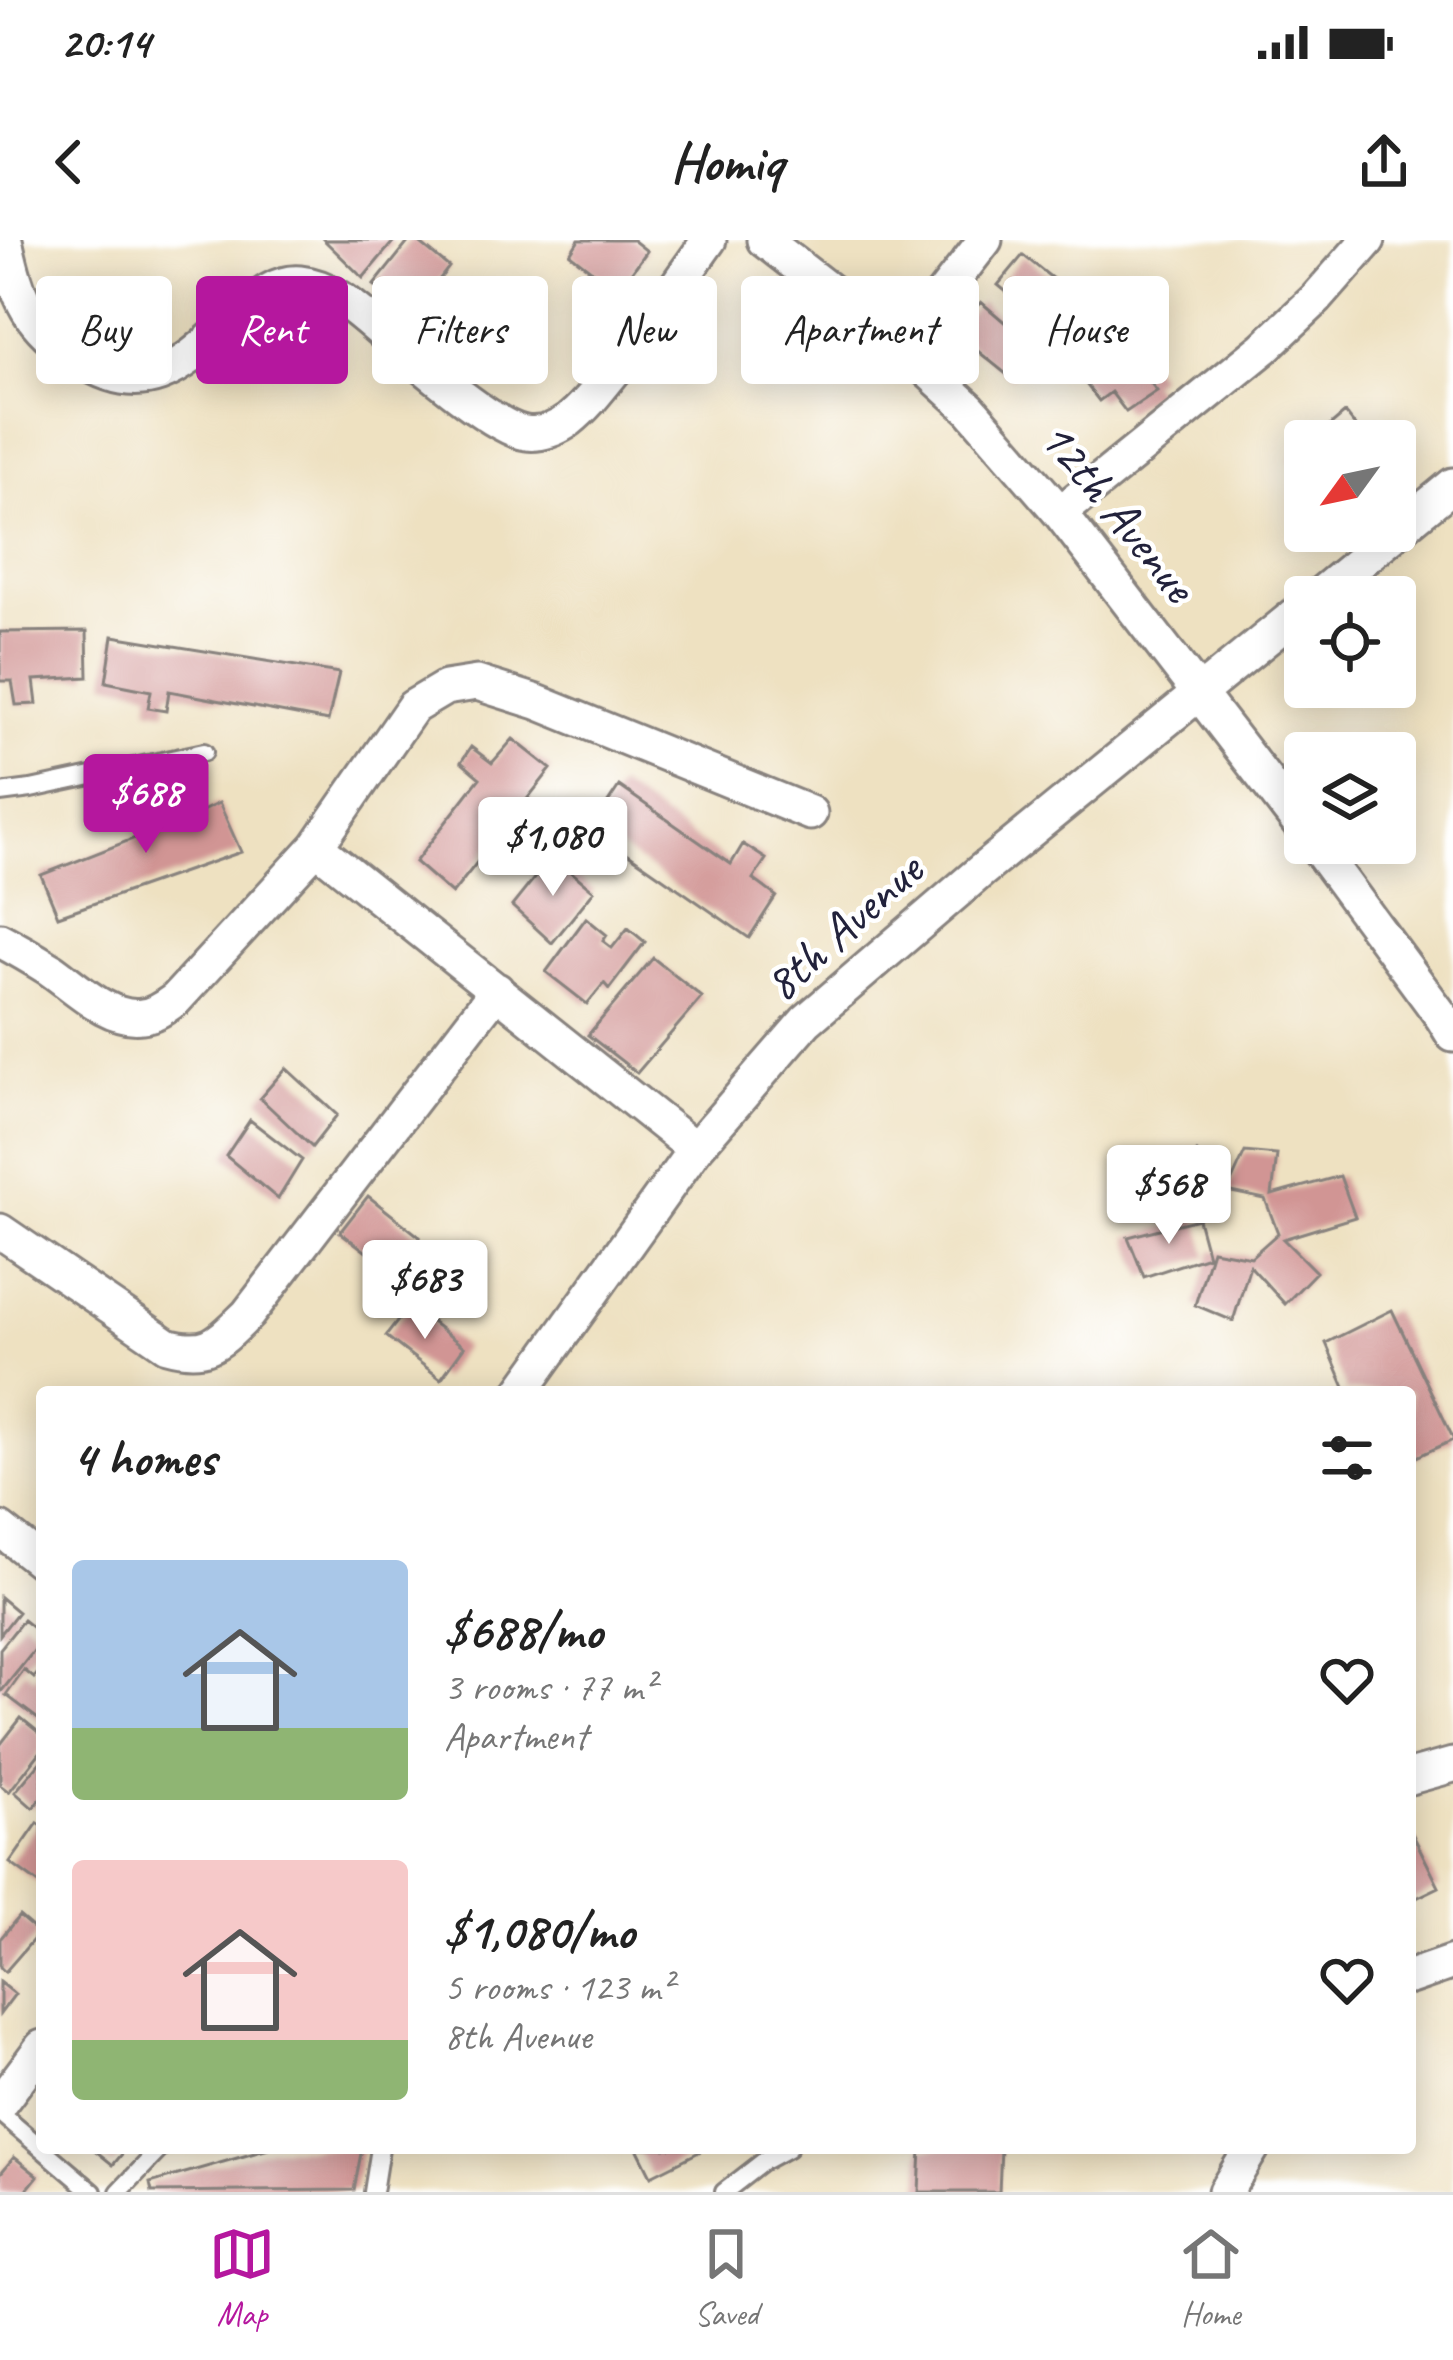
<!DOCTYPE html>
<meta charset="utf-8">
<style>
body{margin:0;font-family:Caveat,sans-serif;background:#f2f2f2;color:#222;height:100vh;display:flex;flex-direction:column;font-size:45px;white-space:nowrap}
*{box-sizing:border-box;margin:0}
p{font-size:39px;color:#767676}
.icon{flex:none;width:66px;height:66px;fill:none;stroke:currentColor;stroke-width:2;stroke-linecap:round;stroke-linejoin:round}
.map{position:relative;flex:1;overflow:hidden}
.panel{position:absolute;left:36px;top:1146px;width:1380px;height:768px;display:flex;flex-direction:column;background:#fff;border-radius:12px;box-shadow:0 6px 30px #0003}
.panel>*{flex:none}
.top-card{position:absolute;left:36px;top:36px;width:1383px;height:108px;display:flex;gap:24px}
.needle{width:78px;rotate:237deg}
.controls{position:absolute;left:1284px;top:180px;display:grid;gap:24px}
.controls a{display:grid;place-items:center;width:132px;height:132px;border-radius:12px;background:#fff;box-shadow:0 6px 30px #0003;font-size:60px}
.price{position:absolute;translate:-50% -102px;padding:0 27px;border-radius:12px;background:#fff;color:#222;font-size:39px;line-height:78px;filter:drop-shadow(0 3px 6px #0008)}
.price::after{content:'';position:absolute;left:50%;top:72px;width:36px;height:27px;margin-left:-18px;background:inherit;clip-path:polygon(0 0,100% 0,50% 100%)}
.price.selected{background:#b5179e;color:#fff}
ul{padding:0;list-style:none}
li{display:flex;align-items:center;gap:36px;height:300px;padding:0 36px}
li span{display:grid;place-items:center;flex:none;width:336px;height:240px;border-radius:12px;color:#555}
li>.icon{margin-inline-start:auto}
span .icon{width:144px;height:144px;fill:#fffc;stroke-width:1}
li b{font-size:51px}
h2{display:flex;justify-content:space-between;align-items:center;height:144px;padding:0 36px;font-size:51px}
.pill{padding:0 42px;border-radius:12px;background:#fff;box-shadow:0 6px 30px #0003;font-size:42px;line-height:108px}
.pill.selected{background:#b5179e;color:#fff}
.status{display:flex;justify-content:space-between;align-items:center;height:84px;padding:0 60px;background:#fff;direction:ltr}
.status svg{height:33px;fill:currentColor}
header{display:flex;justify-content:space-between;align-items:center;height:156px;padding:0 36px;background:#fff;font-size:54px;font-weight:600}
.menu{display:flex;justify-content:space-around;align-items:center;height:168px;border-top:3px solid #e0e0e0;background:#fff;font-size:33px;color:#767676}
.menu a{display:grid;justify-items:center;gap:6px}
.menu .selected{color:#b5179e}
.map>svg:first-child{display:block}
.building{fill:#d19594}
.lines{fill:none;stroke-linecap:round;stroke-linejoin:round}
.service-casing{stroke:#88827e;stroke-width:22}
.minor-casing{stroke:#88827e;stroke-width:39}
.service{stroke:#fff;stroke-width:16}
.minor{stroke:#fff;stroke-width:33}
.labels{text-anchor:middle;stroke-width:9;stroke-linejoin:round;paint-order:stroke}
.street-label{font-size:51px;fill:#22223b;stroke:#fff}
</style>
<div class="status"><b>20:14</b><svg viewBox="0 0 49 12"><path d="M0 12V9h3v3zM5 12V6h3v6zM10 12V3h3v9zM15 12V0h3v12zM26 1h20v11H26zM47 4h2v5h-2z"/></svg></div>
<header><svg class="icon" aria-label="back" viewBox="0 0 24 24"><path d="M15 5l-7 7 7 7"/></svg>Homiq<svg class="icon" aria-label="share" viewBox="0 0 24 24"><path d="M12 15V3M7 8l5-5 5 5M5 13v7h14v-7"/></svg></header>
<div class="map">
<svg width="1453" height="1952" viewBox="0 0 1453 1952">
<rect width="100%" height="100%" fill="#fff"/>
<filter id="ink" filterUnits="userSpaceOnUse"><feTurbulence type="fractalNoise" baseFrequency=".00833" numOctaves="2"/><feDisplacementMap in="SourceGraphic" scale="24" xChannelSelector="R" yChannelSelector="G"/><feConvolveMatrix kernelMatrix="1 2 1 2 8 2 1 2 1" color-interpolation-filters="sRGB"/></filter>
<filter id="wash" filterUnits="userSpaceOnUse"><feTurbulence type="fractalNoise" baseFrequency=".004" numOctaves="4" result="noise"/><feDisplacementMap in="SourceGraphic" scale="48" xChannelSelector="R" yChannelSelector="G"/><feGaussianBlur stdDeviation="2.7" result="paint"/><feColorMatrix in="noise" values="0 0 0 0 0 0 0 0 0 0 0 0 0 0 0 0 0 1.4 0 .05"/><feComposite in="paint" operator="in"/></filter>
<g filter="url(#wash)">
<rect width="100%" height="100%" fill="#eee1c1"/>
<g id="blocks">
<path class="building" d="M324 0H390L393 2 363 38Z
M410 0H416L449 27 412 75 374 45Z
M579 0H633L647 11 618 51 570 14Z
M1023 15 1078 59 1054 91 998 45Z
M981 62 1036 109 1011 138 953 91Z
M1097 77 1125 111 1135 104 1159 136 1150 142 1157 151 1126 172 1111 152 1099 161 1058 108Z
M1345 173 1367 201H1312Z
M1305 207V242L1290 219Z
M87 391 88 437 34 440 37 464 16 465 12 441H0V392Z
M113 396 339 433 328 481 169 451 166 471 148 468 151 451 106 442Z
M513 499 551 529 452 654 415 622 480 538 461 522 471 507 492 523Z
M187 545 198 573 219 563 241 612 58 676 41 635 171 584 159 558Z
M619 546 731 624 743 604 766 619 753 639 776 656 749 698 591 588Z
M552 616 594 651 552 703 512 666Z
M586 678 607 695 603 701 612 708 628 688 645 702 609 749 604 743 587 764 546 732Z
M653 718 702 757 637 833 588 795Z
M286 828 337 875 312 907 260 858Z
M250 880 302 920 278 959 226 916Z
M1197 912 1230 945 1245 912 1277 915 1272 955 1340 936 1355 977 1283 999 1316 1032 1285 1064 1250 1026 1233 1081 1195 1065 1212 1010 1251 1017 1278 993 1265 959 1227 951 1198 979 1168 942Z
M368 956 420 997 394 1033 340 992Z
M1198 979 1208 1016 1144 1037 1128 997Z
M410 1065 464 1107 441 1139 386 1096Z
M1392 1070 1453 1198V1200L1410 1220V1152H1347L1326 1103Z
M0 1357 18 1372 0 1395Z
M23 1380 42 1395V1401L0 1453V1409Z
M42 1428V1482L6 1455 24 1430 34 1438Z
M21 1478 42 1495V1510L9 1552 0 1545V1505Z
M42 1520V1557L33 1568 15 1552Z
M38 1583 42 1586V1646L10 1623Z
M1410 1589 1439 1647 1410 1661Z
M19 1676 39 1693 5 1732 0 1727V1699Z
M0 1742 15 1754 0 1774Z
M92 1908H127L113 1925Z
M272 1908H362L354 1950 152 1952 150 1943Z
M637 1908H707L651 1936Z
M921 1908H1001L999 1952H919Z
M14 1917 38 1936 25 1952H0V1934Z"/>
</g>
</g>
<g filter="url(#ink)">
<use href="#blocks" fill-opacity="0" stroke="#88827e" stroke-width="3"/>
<g class="lines">
<g class="service-casing">
<path id="service" d="M0 553 31 549 204 512
M0 1873 93 1952
M119 1952 161 1908
M373 1952 380 1908
M724 1952 764 1921 788 1908"/>
</g>
<g class="minor-casing">
<path id="minor" d="M5 0C18 60 27 84 80 119 153 167 190 117 244 70 260 56 278 41 300 43 333 46 360 73 385 94 412 117 494 189 526 193 541 195 557 189 569 180 588 165 602 145 618 126 650 85 679 42 709 0
M764 0 902 107 970 169 1060 273 1305 591
M902 107 985 0
M1060 273 1264 108 1316 59 1368 0
M1317 357 1453 245
M1314 603 1442 777 1453 795
M316 607 413 467 445 448 477 443 537 462 810 573
M0 700C17 709 34 719 50 729 75 746 109 781 142 776 155 775 166 766 176 759L316 607 695 909
M0 991 167 1105C209 1117 219 1102 248 1074L497 750
M521 1152 695 909 806 781 981 631 1305 367
M0 1289 42 1322
M1410 1537 1453 1525
M1410 1737 1453 1722
M0 1863 42 1807
M1225 1952 1252 1908"/>
</g>
<use href="#service" class="service"/>
<use href="#minor" class="minor"/>
</g>
</g>
<g class="labels">
<g class="street-label">
<text transform="translate(1119 270) rotate(51)" y="18">12th Avenue</text>
<text transform="translate(842 686) rotate(-42)" y="18">8th Avenue</text>
</g>
</g>
</svg>
<div class="controls">
<a><svg class="needle" viewBox="-14 -14 28 28"><path d="M0-13l5 13h-10z" fill="#e53935"/><path d="M0 13l5-13h-10z" fill="#767676"/></svg></a>
<a><svg class="icon" aria-label="locate" viewBox="0 0 24 24"><circle cx="12" cy="12" r="6"/><path d="M12 2v4M12 18v4M2 12h4M18 12h4"/></svg></a>
<a><svg class="icon" aria-label="layers" viewBox="0 0 24 24"><path d="M12 4l9 5-9 5-9-5zM3 14l9 5 9-5"/></svg></a>
</div>
<b class="price selected" style="left:146px;top:616px">$688</b>
<b class="price" style="left:553px;top:659px">$1,080</b>
<b class="price" style="left:1169px;top:1007px">$568</b>
<b class="price" style="left:425px;top:1102px">$683</b>
<div class="top-card">
<a class="pill">Buy</a>
<a class="pill selected">Rent</a>
<a class="pill">Filters</a>
<a class="pill">New</a>
<a class="pill">Apartment</a>
<a class="pill">House</a>
</div>
<section class="panel">
<h2>4 homes<svg class="icon" aria-label="filters" viewBox="0 0 24 24"><path d="M4 7h16M4 17h16"/><circle cx="9" cy="7" r="2"/><circle cx="15" cy="17" r="2"/></svg></h2>
<ul>
<li><span style="background:linear-gradient(#a9c7e8 70%,#8fb573 0)"><svg class="icon" aria-label="home" viewBox="0 0 24 24"><path d="M3 11l9-7 9 7M6 9v11h12V9"/></svg></span><div><b>$688/mo</b><p>3 rooms · 77 m²</p><p>Apartment</p></div><svg class="icon" aria-label="heart" viewBox="0 0 24 24"><path d="M12 20l-8-8c-3-5 5-10 8-4 3-6 11-1 8 4z"/></svg></li>
<li><span style="background:linear-gradient(#f6c9c9 75%,#8fb573 0)"><svg class="icon" aria-label="home" viewBox="0 0 24 24"><path d="M3 11l9-7 9 7M6 9v11h12V9"/></svg></span><div><b>$1,080/mo</b><p>5 rooms · 123 m²</p><p>8th Avenue</p></div><svg class="icon" aria-label="heart" viewBox="0 0 24 24"><path d="M12 20l-8-8c-3-5 5-10 8-4 3-6 11-1 8 4z"/></svg></li>
</ul>
</section>
</div>
<nav class="menu">
<a class="selected"><svg class="icon" aria-label="map" viewBox="0 0 24 24"><path d="M3 6l6-2 6 2 6-2v14l-6 2-6-2-6 2zM9 4v14M15 6v14"/></svg>Map</a>
<a><svg class="icon" aria-label="saved" viewBox="0 0 24 24"><path d="M7 4h10v16l-5-4-5 4z"/></svg>Saved</a>
<a><svg class="icon" aria-label="home" viewBox="0 0 24 24"><path d="M3 11l9-7 9 7M6 9v11h12V9"/></svg>Home</a>
</nav>
